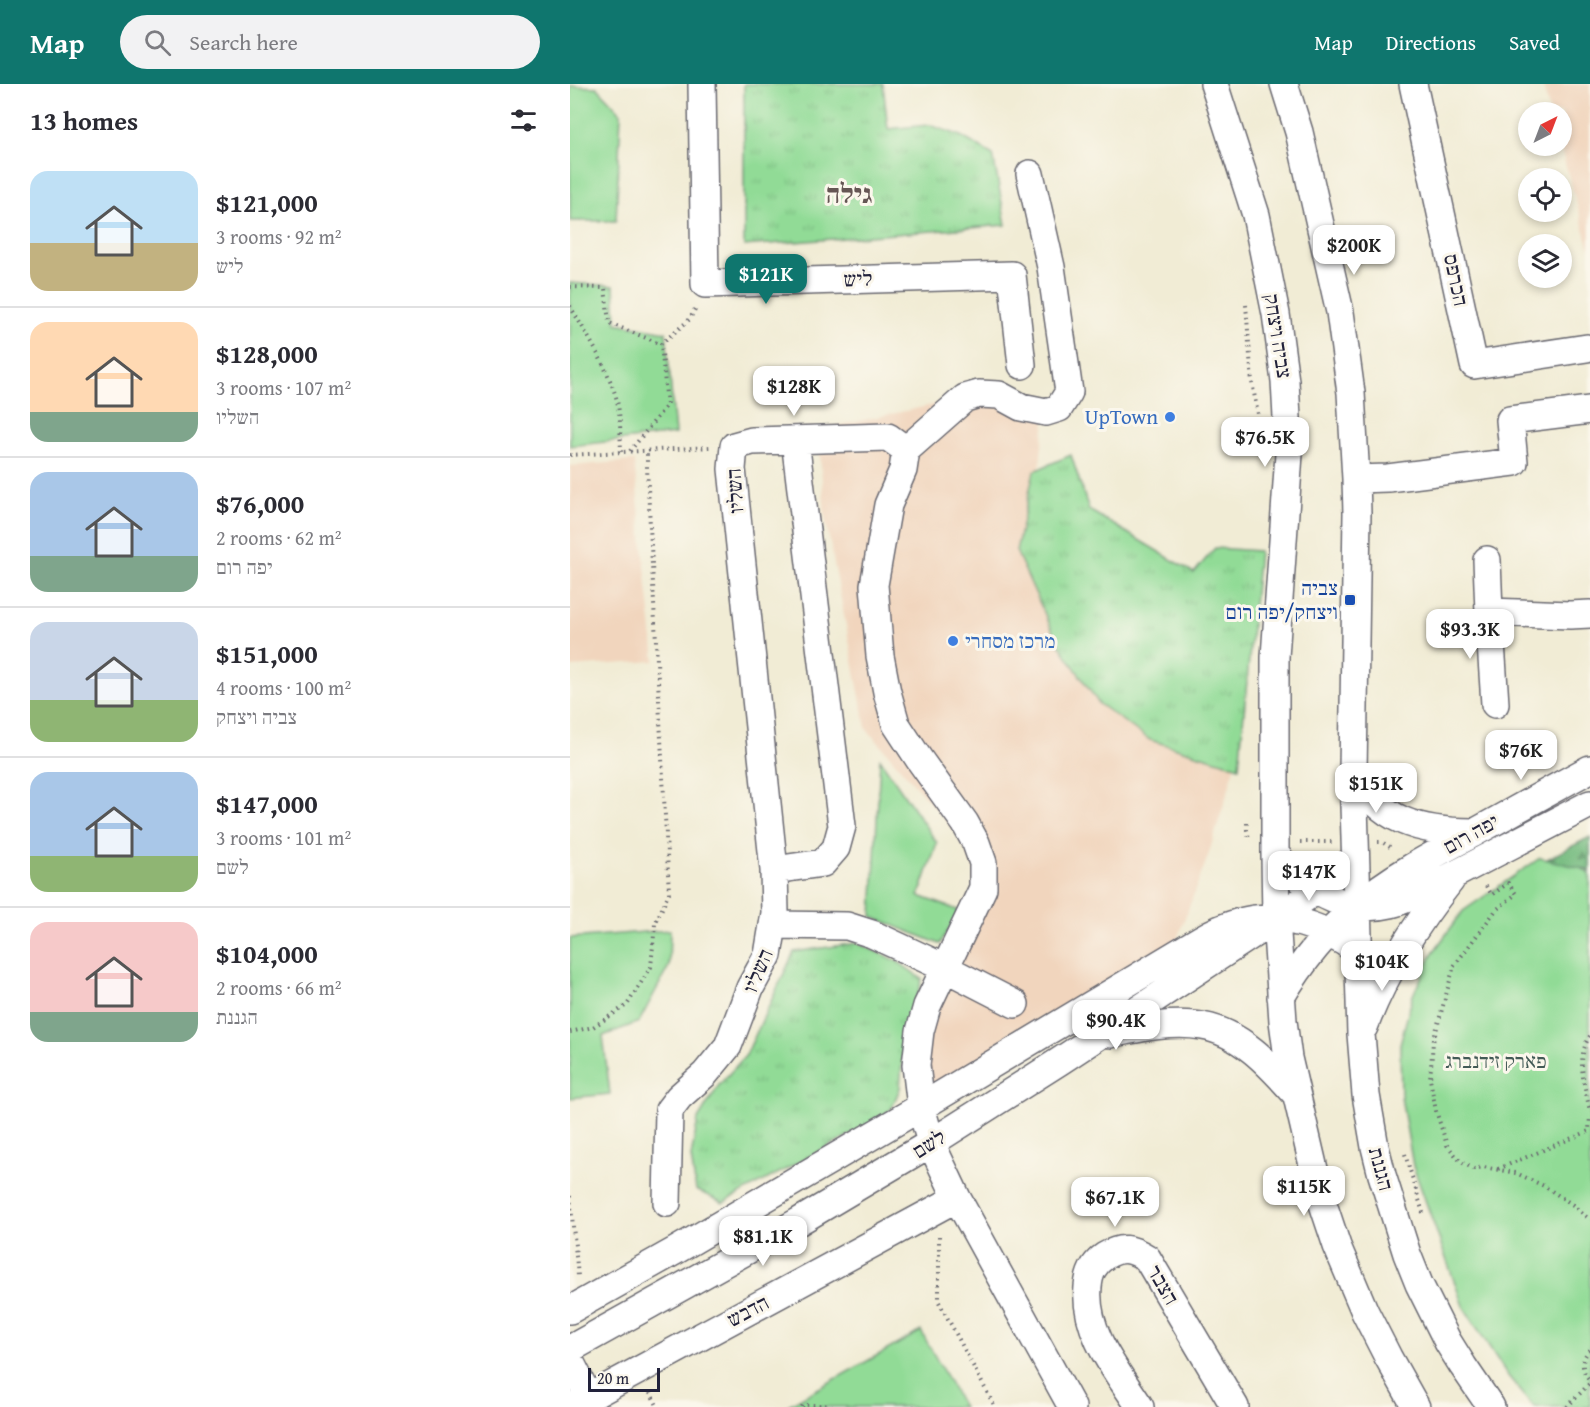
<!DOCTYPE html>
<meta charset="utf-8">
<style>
body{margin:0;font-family:"Gentium Book Plus","Frank Ruhl Libre",serif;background:#f2f2f3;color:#2b2b33;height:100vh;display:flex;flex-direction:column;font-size:22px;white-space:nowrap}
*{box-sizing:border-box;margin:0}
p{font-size:20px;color:#7c7c81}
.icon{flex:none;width:33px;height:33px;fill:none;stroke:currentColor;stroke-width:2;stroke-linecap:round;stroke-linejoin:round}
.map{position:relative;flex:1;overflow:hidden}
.panel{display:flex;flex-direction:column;background:#fff;width:570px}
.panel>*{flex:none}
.needle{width:39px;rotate:42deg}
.tools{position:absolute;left:948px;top:18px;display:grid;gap:12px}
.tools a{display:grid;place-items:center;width:54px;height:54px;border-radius:50%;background:#fff;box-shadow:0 3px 9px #0003;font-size:30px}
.scale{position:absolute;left:18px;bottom:15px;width:72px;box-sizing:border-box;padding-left:6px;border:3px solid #22223b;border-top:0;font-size:16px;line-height:21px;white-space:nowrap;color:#22223b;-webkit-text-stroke:4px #fbf7ec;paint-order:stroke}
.price{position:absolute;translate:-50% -51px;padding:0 14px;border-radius:12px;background:#fff;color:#222;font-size:20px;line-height:39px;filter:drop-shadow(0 2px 3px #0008)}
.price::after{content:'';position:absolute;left:50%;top:36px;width:18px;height:14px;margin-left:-9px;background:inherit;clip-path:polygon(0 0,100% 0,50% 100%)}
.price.current{background:#0f766e;color:#fff}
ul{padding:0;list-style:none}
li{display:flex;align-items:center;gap:18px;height:150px;padding:0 30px}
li+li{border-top:2px solid #e1e1e2}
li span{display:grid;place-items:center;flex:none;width:168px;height:120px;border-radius:18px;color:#555}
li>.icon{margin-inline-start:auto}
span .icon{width:72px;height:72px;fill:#fffc;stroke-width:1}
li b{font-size:26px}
h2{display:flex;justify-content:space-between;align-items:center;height:72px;padding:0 30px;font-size:26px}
header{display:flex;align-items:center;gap:36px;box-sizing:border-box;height:84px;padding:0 30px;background:#0f766e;color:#fff}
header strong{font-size:28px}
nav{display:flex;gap:33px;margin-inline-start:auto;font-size:21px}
.search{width:420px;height:54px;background:#f2f2f3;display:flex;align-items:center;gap:15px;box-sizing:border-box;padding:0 21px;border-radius:33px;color:#7c7c81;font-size:22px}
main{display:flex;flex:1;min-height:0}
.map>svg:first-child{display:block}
.built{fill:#f1d5bd}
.grass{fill:url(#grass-tufts);stroke:#5a7e68;stroke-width:1.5}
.forest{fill:url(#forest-firs);stroke:#4b6e5d;stroke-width:1.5}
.park{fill:#91db96;stroke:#5a7e68;stroke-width:1.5}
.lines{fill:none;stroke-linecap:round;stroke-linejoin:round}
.minor-casing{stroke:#6a6971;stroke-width:30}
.path{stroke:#6a6971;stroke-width:4;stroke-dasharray:1.5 4.5;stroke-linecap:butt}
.minor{stroke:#fff;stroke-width:27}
.shop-dot{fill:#3f7fe0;stroke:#fbf7ec;stroke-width:2}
.transit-dot{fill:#1a4fb4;stroke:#fbf7ec;stroke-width:2}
.labels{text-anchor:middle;stroke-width:6;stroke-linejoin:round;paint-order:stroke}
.street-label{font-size:21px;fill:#22223b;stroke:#fbf7ec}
.shop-label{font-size:21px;fill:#366cbe;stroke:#fbf7ec;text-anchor:end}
.transit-label{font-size:21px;fill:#164399;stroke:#fbf7ec;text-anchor:end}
.park-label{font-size:21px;fill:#435a56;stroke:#fbf7ec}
.district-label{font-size:27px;font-weight:bold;fill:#655654;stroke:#fbf7ec}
</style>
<header>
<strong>Map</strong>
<div class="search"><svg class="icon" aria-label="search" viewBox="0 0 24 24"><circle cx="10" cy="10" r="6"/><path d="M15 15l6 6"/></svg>Search here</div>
<nav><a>Map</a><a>Directions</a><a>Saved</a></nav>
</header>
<main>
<section class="panel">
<h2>13 homes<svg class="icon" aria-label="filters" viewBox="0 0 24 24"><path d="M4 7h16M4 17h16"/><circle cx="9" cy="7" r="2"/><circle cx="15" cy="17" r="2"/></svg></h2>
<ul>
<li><span style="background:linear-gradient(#bfe0f5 60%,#c2b280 0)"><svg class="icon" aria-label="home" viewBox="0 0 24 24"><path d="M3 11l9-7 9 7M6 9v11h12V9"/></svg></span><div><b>$121,000</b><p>3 rooms · 92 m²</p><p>ליש</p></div></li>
<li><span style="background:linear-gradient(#ffd9b3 75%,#7fa58c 0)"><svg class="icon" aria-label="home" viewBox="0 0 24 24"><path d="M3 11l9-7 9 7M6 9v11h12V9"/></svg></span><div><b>$128,000</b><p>3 rooms · 107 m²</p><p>השליו</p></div></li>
<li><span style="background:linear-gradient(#a9c7e8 70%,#7fa58c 0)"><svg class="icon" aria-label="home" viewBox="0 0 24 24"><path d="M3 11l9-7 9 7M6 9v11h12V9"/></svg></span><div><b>$76,000</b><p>2 rooms · 62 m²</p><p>יפה רום</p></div></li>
<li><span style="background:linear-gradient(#c9d6e8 65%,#8fb573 0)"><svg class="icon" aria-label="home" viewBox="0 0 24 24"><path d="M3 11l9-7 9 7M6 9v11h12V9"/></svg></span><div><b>$151,000</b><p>4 rooms · 100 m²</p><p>צביה ויצחק</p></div></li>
<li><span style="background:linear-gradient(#a9c7e8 70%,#8fb573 0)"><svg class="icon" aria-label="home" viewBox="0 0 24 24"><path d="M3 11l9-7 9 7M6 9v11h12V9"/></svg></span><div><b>$147,000</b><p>3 rooms · 101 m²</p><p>לשם</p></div></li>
<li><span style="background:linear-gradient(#f6c9c9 75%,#7fa58c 0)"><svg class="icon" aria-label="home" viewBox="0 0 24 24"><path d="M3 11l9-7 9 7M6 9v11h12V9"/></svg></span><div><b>$104,000</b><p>2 rooms · 66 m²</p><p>הגננת</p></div></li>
</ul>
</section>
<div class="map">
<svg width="1020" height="1323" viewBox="0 0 1020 1323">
<defs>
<pattern id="grass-tufts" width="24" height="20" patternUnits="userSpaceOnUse" patternTransform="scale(1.5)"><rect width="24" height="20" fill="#91db96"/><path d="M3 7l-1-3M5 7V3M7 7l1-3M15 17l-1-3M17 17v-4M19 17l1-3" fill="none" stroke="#7dbc82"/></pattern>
<pattern id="forest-firs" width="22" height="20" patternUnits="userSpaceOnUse" patternTransform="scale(1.5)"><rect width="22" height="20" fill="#74bb7f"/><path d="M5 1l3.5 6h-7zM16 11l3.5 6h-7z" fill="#5f9869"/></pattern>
</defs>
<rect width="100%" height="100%" fill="#fbf7ec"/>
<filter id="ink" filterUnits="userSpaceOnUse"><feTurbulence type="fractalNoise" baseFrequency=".0167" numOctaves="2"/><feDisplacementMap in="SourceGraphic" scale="12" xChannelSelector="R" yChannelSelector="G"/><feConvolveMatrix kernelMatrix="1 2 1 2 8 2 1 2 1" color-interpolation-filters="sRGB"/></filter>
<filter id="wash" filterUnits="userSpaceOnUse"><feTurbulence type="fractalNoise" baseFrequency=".008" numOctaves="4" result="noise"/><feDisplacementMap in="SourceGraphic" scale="24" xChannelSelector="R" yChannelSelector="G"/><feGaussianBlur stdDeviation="1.35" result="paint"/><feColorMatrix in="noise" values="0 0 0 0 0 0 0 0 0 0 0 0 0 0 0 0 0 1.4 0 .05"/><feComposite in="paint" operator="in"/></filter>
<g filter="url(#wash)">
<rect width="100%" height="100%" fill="#f1ecd5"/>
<path class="built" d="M972 0H1020V165L990 62H992V28H980Z
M395 314 476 328 468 396 665 678 660 700 638 772 600 874 351 1023 346 981 413 804 389 752 296 644 255 433 248 346Z
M64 377 85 577 0 583V382Z"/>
<path class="grass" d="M174 0H313L318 45 359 41 389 51 423 71 436 141 174 162Z
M501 371 519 426 624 489 645 464 689 467 669 683 580 656 529 620 488 559 446 467 464 387Z
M287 859 327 877 352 895 333 966 330 1004 322 1024 306 1037 153 1119 126 1106 121 1073 128 1035 149 1001 176 971 224 868Z"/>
<path class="forest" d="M1020 753V788L1016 785 971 778Z"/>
<path class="park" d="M0 2 27 3 51 29 46 137H0Z
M0 199 44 202 46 239 96 248 105 350 0 362Z
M310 675 367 759 349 812 390 827 370 860 302 833Z
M970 774 1011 784 1020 790V1323H964L938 1292 893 1222 843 1082 831 1013 830 960 843 911 862 870 893 827Z
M100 846 99 882 69 938 33 952 40 1010 0 1014V854Z
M351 1247 393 1323H215Z"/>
</g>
<g filter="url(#ink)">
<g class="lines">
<g class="minor-casing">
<path id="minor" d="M132 0 135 200 442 191 452 281
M644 0 686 131 706 230 715 297 719 370 705 573V770L706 835 713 937 718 974 750 1111 767 1162 795 1228 818 1273 846 1323
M714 0 729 48 770 228 781 309 786 395 787 429 783 688 791 950 796 1011 805 1063 812 1091 837 1170 849 1200 878 1258 893 1282 921 1323
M843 0 904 281 1017 264
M336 366 395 314 409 310 429 311 451 323 476 328 489 324 499 308 481 183 460 90
M786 395 818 394 944 378 940 336 1020 326
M917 476 919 528 1000 531 1020 530
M919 528 925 620
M783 688C809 738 851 748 903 748
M705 770C735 804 773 832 821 820 833 817 844 811 855 806L1020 720
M204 786 253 779 266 764 272 742 225 356
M203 841 277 842 302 850 375 884 445 920
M711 913C731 879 757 847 787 822 822 792 863 771 904 749 942 728 981 706 1020 685
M794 943C814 890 846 840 881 796
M541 950C570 944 602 937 632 942 670 948 700 981 724 1008
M97 1119 99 1026 109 1013 135 990 158 962 180 904 198 871 205 829 204 786 162 385 164 362 182 357 318 353 336 366 333 386 318 421 304 501 310 572 317 608 326 640 349 675 395 739 406 759 413 779V804L357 922 350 947 346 981 351 1023 361 1059 387 1114 502 1323
M0 1226 105 1167 351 1023 631 855C643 848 656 842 670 838 710 827 756 842 788 868
M0 1265 228 1138 361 1059 490 977 706 835 745 807 785 774
M0 1277 19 1314
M1 1323 387 1114
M570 1323C547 1287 514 1249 518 1203 519 1190 523 1180 535 1172 551 1162 561 1164 577 1174L665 1323"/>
</g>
<path class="path" d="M0 203 35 204 39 239 91 260
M676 221 682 298 690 341
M0 222C17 251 36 280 46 313 51 330 50 350 51 368
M60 367 97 321 91 260 120 235 126 223
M0 371 140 363
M677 739V746L679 755
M730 758H762
M808 758H812L823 765
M916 802 922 811 938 799 946 810 926 826 884 882 863 958 860 995 866 1027 877 1061 891 1078 904 1085 913 1083 946 1089 974 1102 1003 1121 1020 1136
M0 948 23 943 57 921 81 883 85 840 99 809 77 384V367
M1020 952C1005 974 1015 1003 1020 1027
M835 1070 854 1132
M928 1085 1019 1047 1020 1032
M0 1112 8 1192
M369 1152V1218L425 1323
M1020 1266C1010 1275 1011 1287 1020 1296
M80 1308 88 1323
M232 1323 233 1321H254L263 1323
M343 1323H345
M997 1323 1020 1299"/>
<use href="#minor" class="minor"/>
</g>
</g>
<g class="shop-dot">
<circle cx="600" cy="333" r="6"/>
<circle cx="383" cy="557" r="6"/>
</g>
<rect class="transit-dot" x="774" y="510" width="12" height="12" rx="3"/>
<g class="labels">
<g class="street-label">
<text transform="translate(288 195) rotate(-2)" y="7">ליש</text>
<text transform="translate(886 196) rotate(78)" y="7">הכרפס</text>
<text transform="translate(708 252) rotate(81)" y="7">צביה ויצחק</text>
<text transform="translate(165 407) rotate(-94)" y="7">השליו</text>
<text transform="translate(901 750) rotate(-29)" y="7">יפה רום</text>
<text transform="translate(188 887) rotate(-67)" y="7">השליו</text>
<text transform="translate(359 1060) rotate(-32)" y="7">לשם</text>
<text transform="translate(811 1085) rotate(75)" y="7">הגננת</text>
<text transform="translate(593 1201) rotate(60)" y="7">הצבר</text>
<text transform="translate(178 1227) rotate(-28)" y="7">הדבש</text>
</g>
<g class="shop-label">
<text x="588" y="340">UpTown</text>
<text x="395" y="564" text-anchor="start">מרכז מסחרי</text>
</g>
<g class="transit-label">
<text x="768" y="511">צביה<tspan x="768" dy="24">ויצחק/יפה רום</tspan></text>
</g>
<g class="park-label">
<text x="926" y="984">פארק זידנברג</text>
</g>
<g class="district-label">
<text x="279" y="119">גילה</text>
</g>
</g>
</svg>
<div class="tools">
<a><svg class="needle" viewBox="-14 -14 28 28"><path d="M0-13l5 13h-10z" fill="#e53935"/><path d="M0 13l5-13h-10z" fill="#7c7c81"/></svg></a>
<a><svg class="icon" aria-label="locate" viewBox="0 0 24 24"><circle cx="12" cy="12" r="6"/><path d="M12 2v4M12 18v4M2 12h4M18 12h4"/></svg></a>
<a><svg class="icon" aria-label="layers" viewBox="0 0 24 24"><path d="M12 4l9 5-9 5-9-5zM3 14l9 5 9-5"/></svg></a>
</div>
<div class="scale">20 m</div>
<b class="price" style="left:784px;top:192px">$200K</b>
<b class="price current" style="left:196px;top:221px">$121K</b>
<b class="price" style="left:224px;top:333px">$128K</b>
<b class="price" style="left:695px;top:384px">$76.5K</b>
<b class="price" style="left:900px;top:576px">$93.3K</b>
<b class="price" style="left:951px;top:697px">$76K</b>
<b class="price" style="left:806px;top:730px">$151K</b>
<b class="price" style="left:739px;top:818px">$147K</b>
<b class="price" style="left:812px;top:908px">$104K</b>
<b class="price" style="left:546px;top:967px">$90.4K</b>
<b class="price" style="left:734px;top:1133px">$115K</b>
<b class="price" style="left:545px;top:1144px">$67.1K</b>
<b class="price" style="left:193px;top:1183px">$81.1K</b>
</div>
</main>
